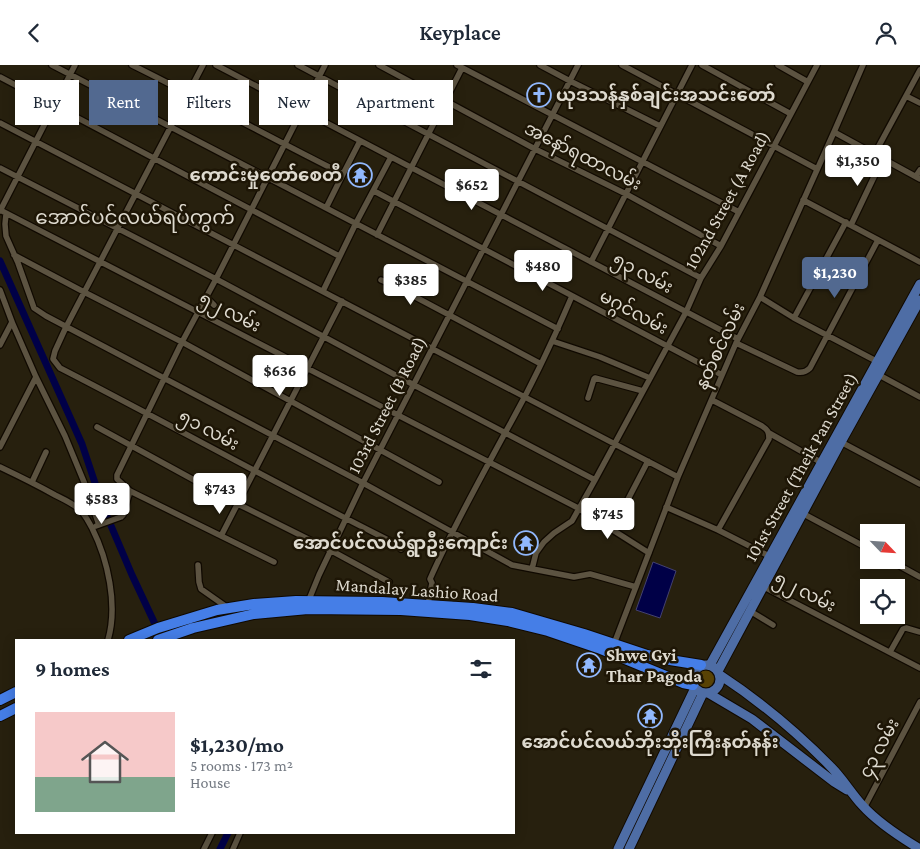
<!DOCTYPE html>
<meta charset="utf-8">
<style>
body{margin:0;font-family:"Crimson Pro","Noto Sans Myanmar",serif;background:#f6f6f7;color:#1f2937;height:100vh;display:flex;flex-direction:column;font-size:19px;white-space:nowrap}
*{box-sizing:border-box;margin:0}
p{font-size:16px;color:#747a83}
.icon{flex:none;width:28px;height:28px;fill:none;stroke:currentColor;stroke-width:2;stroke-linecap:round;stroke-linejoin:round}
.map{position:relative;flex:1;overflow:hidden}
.details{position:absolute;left:15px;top:574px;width:500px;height:195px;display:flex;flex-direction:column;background:#fff;border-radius:0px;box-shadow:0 2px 12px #0003}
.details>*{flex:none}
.guide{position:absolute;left:15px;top:15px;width:500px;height:45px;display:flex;gap:10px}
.needle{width:32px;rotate:115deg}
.buttons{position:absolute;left:860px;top:459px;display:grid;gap:10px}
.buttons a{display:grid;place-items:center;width:45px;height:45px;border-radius:0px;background:#fff;box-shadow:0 2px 12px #0003;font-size:25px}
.price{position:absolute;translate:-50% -42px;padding:0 11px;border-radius:5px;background:#fff;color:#222;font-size:16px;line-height:32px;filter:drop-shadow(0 1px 2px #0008)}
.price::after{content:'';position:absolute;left:50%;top:30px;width:15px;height:11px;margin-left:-8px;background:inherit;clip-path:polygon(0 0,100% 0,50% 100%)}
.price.active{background:#526990;color:#fff}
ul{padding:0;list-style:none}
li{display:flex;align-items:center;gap:15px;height:125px;padding:0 20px}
li span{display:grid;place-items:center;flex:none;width:140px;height:100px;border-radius:0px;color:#555}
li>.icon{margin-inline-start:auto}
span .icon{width:60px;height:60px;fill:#fffc;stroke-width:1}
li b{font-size:21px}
h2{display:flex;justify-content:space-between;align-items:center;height:60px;padding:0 20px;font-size:21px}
.chip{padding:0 18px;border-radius:0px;background:#fff;box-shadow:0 2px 12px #0003;font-size:18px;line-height:45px}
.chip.active{background:#526990;color:#fff}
header{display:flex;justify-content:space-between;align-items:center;height:65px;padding:0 20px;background:#fff;font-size:22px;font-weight:600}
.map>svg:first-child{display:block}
.green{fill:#584205}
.water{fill:#000047;stroke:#434170}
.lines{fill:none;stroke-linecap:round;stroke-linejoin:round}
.canal{stroke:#000047;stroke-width:7}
.street-casing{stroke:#100900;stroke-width:8}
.primary-casing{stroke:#100900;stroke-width:11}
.highway-casing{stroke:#100900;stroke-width:12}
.street{stroke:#5c5341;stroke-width:5.5}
.primary{stroke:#4e6da5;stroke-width:9}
.highway{stroke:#457ee7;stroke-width:10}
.labels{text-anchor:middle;stroke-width:5;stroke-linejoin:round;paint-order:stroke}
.poi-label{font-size:18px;font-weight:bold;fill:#dedacf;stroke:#1e1606;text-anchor:start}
.street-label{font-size:18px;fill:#dedacf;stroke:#1e1606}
.quarter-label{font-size:20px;fill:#dedacf;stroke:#1e1606}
</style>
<header><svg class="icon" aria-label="back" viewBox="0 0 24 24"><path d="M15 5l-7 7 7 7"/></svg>Keyplace<svg class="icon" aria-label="person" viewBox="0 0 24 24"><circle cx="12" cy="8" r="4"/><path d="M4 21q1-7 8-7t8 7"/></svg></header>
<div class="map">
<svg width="920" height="784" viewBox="0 0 920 784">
<rect width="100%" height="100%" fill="#27200e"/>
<path class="green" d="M696 614a9 9 0 1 1 18 0a9 9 0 1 1-18 0Z"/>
<path class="water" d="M653 497 676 506 660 553 636 545Z"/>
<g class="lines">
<path class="canal" d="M0 196 82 379 103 442 132 510 155 559
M220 784 228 768"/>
<g class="street-casing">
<path id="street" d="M52 0 558 264
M132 0C203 35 272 74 343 109L326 143
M203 0 66 262 55 286 53 294 60 303C173 361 284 423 398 480L401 484
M216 0 738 274
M298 0 428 69 701 213
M379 0 535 84 626 129 721 181
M457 0 739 147
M540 0 570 16 660 61
M622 0 817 104
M702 0 791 49
M778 0 808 17
M0 12 339 191
M906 31 920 38
M0 58 678 412
M834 67 920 114
M875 88 920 5
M0 103 216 214 414 320 595 415
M343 109 360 76
M916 111 920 105
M374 126 722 310
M803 135 920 197
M0 145 578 443 649 488
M0 146 75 0
M6 149 5 159 6 171 18 198 34 243 46 251 363 418 512 500 574 512 590 509 636 522
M851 160 883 93
M377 170 462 3
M14 190 84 227 182 277 439 417
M591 197 692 0
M381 215 391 219 541 299
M0 225 12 257 36 312 65 371 84 417 99 460
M323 226 356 158 391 92
M206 232 214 240
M760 232 794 253 880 298
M794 253 846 157
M552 276 600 292 650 313
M736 278 797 307C802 308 806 307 810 303L878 175
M0 280 12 257
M879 310 920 332
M588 333 594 314 595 313 643 326
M712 335 762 361C768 365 769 367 769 374L718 465 773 493
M97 362 238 439 330 485 389 517
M769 368 824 399
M839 376 920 419
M0 382 36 312
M0 402C19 411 37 420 55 430 63 434 72 438 79 444 85 449 88 456 92 463 108 495 118 540 108 575
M32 417 46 387
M666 442 718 465
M800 447 869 484
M96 461 121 452 123 450 130 426
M612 465 648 396
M221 471 342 236
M889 495 920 512
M274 497 130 426 117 414V410L182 277 216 214 325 0
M198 500 199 517 201 524 228 543
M532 504 536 488 544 477 554 468 572 456 595 415 686 247 701 213 721 181 817 0
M762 521 920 603
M308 537 319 510 363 418 578 0
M428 539 432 518 430 514C452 464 479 416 505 368 530 324 552 278 572 231
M750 546 773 560
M614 579 678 412 736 278 760 232 834 67 863 0
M890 587 903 564 906 563 920 567
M864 743 920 637
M204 784 212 768
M233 784 240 768"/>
</g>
<g class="primary-casing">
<path id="primary" d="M692 614a14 14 0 1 1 28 0a14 14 0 1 1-28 0Z
M710 600 920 219
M718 606 841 377 920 235
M720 610C761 637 797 667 831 702 843 714 851 728 862 740 878 758 900 772 920 784
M708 628 752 654 834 717 847 725
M618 784 695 623
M629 784 703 628"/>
</g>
<g class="highway-casing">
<path id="highway" d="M129 575 158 563 217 545 254 539 296 536 382 537 473 543 512 548 584 569 647 590 670 595 701 600
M158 575 193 563 254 549 308 544 401 545 470 550 508 556 548 566 598 583 683 618 693 620
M0 635 16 627
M0 651 16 643"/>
</g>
<use href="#street" class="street"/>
<use href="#primary" class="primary"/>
<use href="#highway" class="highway"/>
</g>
<defs>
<g id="church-ring" transform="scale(1.25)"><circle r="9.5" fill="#1e1606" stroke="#91b8fd" stroke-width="1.5"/><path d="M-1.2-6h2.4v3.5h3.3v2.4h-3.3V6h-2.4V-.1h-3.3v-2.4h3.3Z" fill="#91b8fd"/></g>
<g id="temple-ring" transform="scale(1.25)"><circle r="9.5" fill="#1e1606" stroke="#91b8fd" stroke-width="1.5"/><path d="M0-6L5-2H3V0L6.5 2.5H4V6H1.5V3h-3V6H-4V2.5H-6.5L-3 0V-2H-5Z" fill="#91b8fd"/></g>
</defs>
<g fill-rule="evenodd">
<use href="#church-ring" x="539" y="30"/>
<use href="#temple-ring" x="360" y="110"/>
<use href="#temple-ring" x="526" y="478"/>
<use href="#temple-ring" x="589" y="600"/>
<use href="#temple-ring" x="650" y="651"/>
</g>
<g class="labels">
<g class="poi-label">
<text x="556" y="36">ယုဒသန်နှစ်ချင်းအသင်းတော်</text>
<text x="342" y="116" text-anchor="end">ကောင်းမှုတော်စေတီ</text>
<text x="508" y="484" text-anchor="end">အောင်ပင်လယ်ရွာဦးကျောင်း</text>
<text x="606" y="596">Shwe Gyi<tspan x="606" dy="21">Thar Pagoda</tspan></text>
<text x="650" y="683" text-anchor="middle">အောင်ပင်လယ်ဘိုးဘိုးကြီးနတ်နန်း</text>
</g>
<g class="street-label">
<text transform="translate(583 91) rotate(27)" y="6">အနော်ရထာလမ်း</text>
<text transform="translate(727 135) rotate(-61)" y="6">102nd Street (A Road)</text>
<text transform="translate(643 208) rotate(28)" y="6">၅၃ လမ်း</text>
<text transform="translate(230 247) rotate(27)" y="6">၅၂ လမ်း</text>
<text transform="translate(634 247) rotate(28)" y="6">မဂ္ဂင်လမ်း</text>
<text transform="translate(720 281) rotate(-65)" y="6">နတ်စင်လမ်း</text>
<text transform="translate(387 340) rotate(-63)" y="6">103rd Street (B Road)</text>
<text transform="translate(209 365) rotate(28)" y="6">၅၁ လမ်း</text>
<text transform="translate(801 402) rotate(-61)" y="6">101st Street (Theik Pan Street)</text>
<text transform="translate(417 525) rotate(4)" y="6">Mandalay Lashio Road</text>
<text transform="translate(805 527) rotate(27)" y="6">၅၂ လမ်း</text>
<text transform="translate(879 683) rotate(-62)" y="6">၄၃ လမ်း</text>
</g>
<g class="quarter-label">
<text x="135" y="159">အောင်ပင်လယ်ရပ်ကွက်</text>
</g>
</g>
</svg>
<div class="buttons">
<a><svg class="needle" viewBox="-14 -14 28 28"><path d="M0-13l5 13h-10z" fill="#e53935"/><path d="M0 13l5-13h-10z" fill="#747a83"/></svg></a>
<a><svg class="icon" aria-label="locate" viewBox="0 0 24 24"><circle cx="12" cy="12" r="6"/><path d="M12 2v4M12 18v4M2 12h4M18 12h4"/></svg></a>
</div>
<b class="price" style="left:858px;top:122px">$1,350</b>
<b class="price" style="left:472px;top:146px">$652</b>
<b class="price" style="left:543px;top:227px">$480</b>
<b class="price active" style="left:835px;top:234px">$1,230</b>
<b class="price" style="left:411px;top:241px">$385</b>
<b class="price" style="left:280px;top:332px">$636</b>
<b class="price" style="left:220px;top:450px">$743</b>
<b class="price" style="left:102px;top:460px">$583</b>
<b class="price" style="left:608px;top:475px">$745</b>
<div class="guide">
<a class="chip">Buy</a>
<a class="chip active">Rent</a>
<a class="chip">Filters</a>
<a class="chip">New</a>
<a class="chip">Apartment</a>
</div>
<section class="details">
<h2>9 homes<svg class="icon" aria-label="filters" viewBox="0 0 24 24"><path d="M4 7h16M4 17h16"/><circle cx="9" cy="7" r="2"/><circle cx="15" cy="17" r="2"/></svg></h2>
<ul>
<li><span style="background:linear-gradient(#f6c9c9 65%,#7fa58c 0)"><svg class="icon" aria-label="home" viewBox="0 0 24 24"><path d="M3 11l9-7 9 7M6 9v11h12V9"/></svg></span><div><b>$1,230/mo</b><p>5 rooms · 173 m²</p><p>House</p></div></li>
</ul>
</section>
</div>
